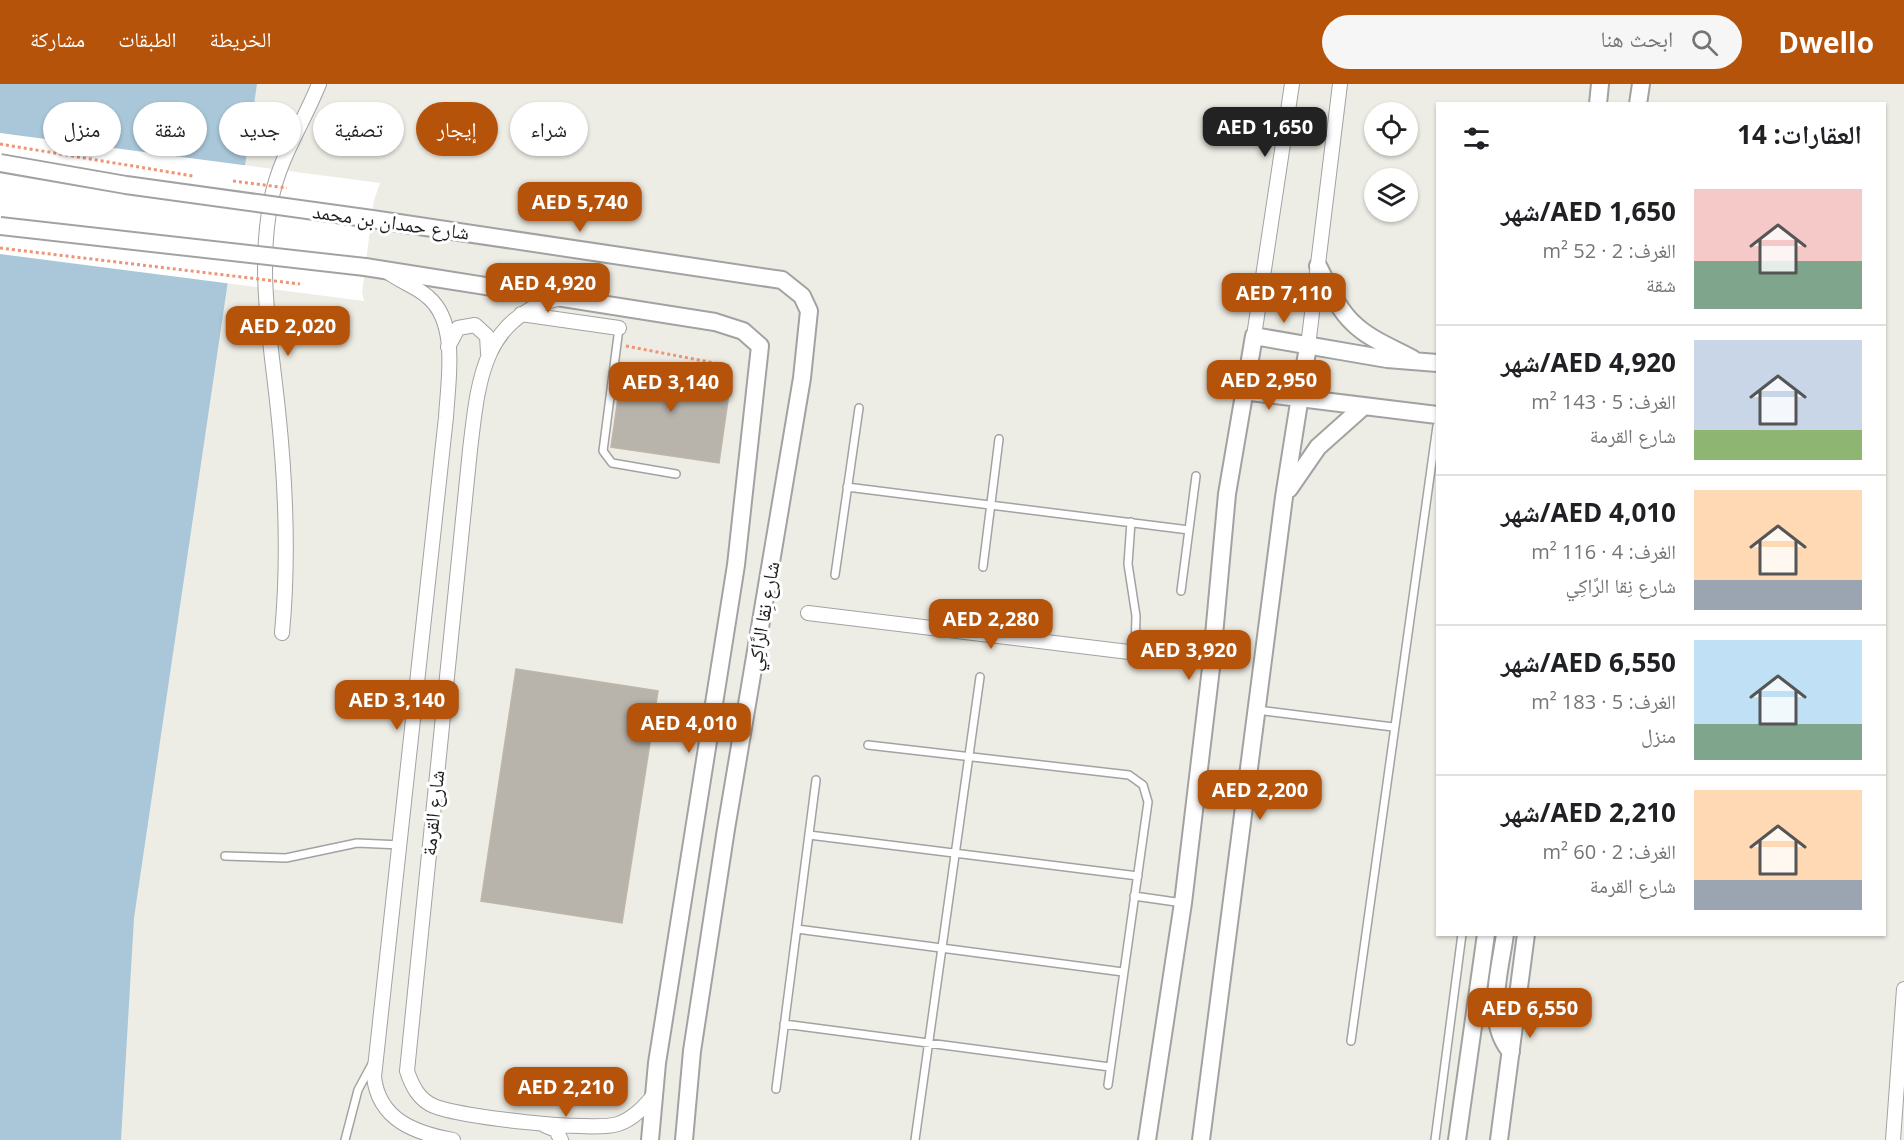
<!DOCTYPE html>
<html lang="ar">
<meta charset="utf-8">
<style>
body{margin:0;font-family:"Open Sans","Noto Naskh Arabic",sans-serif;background:#f6f6f6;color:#202124;direction:rtl;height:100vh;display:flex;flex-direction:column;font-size:22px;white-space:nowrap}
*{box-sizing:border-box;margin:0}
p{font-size:20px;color:#757577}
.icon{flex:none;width:33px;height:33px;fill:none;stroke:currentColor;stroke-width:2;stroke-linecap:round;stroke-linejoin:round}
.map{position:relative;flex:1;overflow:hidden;direction:ltr}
.sheet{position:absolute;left:1436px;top:18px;width:450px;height:834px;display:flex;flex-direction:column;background:#fff;border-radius:0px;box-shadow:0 2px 4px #0004;direction:rtl}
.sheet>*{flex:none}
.top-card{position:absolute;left:18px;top:18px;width:570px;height:54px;direction:rtl;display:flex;gap:12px}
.tools{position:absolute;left:1364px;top:18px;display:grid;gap:12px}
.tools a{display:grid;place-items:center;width:54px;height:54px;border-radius:50%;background:#fff;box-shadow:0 2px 4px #0004;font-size:30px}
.price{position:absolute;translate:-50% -51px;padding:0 14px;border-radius:12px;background:#b45309;color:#fff;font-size:20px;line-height:39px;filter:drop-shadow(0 2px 3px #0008)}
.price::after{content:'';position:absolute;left:50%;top:36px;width:18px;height:14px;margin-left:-9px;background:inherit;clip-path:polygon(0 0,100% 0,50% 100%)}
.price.on{background:#222;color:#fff}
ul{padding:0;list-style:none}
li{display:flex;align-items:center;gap:18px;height:150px;padding:0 24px}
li+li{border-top:2px solid #e0e0e0}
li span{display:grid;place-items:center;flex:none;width:168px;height:120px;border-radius:0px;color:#555}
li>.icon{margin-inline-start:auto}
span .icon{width:72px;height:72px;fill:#fffc;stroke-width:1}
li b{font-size:26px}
h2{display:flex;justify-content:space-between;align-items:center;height:72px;padding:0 24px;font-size:26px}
.tag{padding:0 21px;border-radius:27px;background:#fff;box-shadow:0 2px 4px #0004;font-size:21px;line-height:54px}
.tag.on{background:#b45309;color:#fff}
header{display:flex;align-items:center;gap:36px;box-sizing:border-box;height:84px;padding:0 30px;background:#b45309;color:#fff}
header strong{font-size:28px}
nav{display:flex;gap:33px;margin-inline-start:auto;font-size:21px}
.search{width:420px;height:54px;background:#f6f6f6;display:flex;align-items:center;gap:15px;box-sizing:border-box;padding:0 21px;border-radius:33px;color:#757577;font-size:22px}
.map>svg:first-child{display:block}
.water{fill:#a9c7d9}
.pier{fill:#fff}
.building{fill:#b8b3ab;stroke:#bfb6a9;stroke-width:1.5}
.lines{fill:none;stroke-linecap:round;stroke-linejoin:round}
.service-casing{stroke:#a2a2a2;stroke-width:10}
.minor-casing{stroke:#a2a2a2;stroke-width:16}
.tertiary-casing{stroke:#a2a2a2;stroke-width:20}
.path{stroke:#ef9475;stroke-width:3;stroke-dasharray:3 3;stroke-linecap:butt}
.service{stroke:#fff;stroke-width:7}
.minor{stroke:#fff;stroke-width:14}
.tertiary{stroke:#fff;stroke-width:16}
.tertiary-bridge-casing{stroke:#a2a2a2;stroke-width:20;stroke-linecap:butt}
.path-bridge{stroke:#ef9475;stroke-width:3;stroke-dasharray:3 3;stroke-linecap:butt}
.tertiary-bridge{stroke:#fff;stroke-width:16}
.labels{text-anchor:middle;stroke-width:6;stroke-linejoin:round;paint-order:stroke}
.street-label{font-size:20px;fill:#1e1e1e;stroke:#fff}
</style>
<header>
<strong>Dwello</strong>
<div class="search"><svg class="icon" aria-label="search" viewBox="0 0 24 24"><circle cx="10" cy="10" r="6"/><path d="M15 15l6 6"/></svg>ابحث هنا</div>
<nav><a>الخريطة</a><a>الطبقات</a><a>مشاركة</a></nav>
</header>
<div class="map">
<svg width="1904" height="1056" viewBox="0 0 1904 1056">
<rect width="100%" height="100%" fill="#eeede5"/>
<path class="water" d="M0 0H257L134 834 121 1056H0Z"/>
<path class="pier" d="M0 49 380 99 374 116 362 208 364 217 0 170Z"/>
<path class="building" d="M623 279 731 295 719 379 611 363Z
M516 585 658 607 622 839 481 817Z"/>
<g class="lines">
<g class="service-casing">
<path id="service" d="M619 244 603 367 612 379 676 390
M847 403 1189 446
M1131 438 1128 480 1136 532 1135 567
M983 483 999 355
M835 491 859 324
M1181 507 1196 392
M1257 626 1393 643
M868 661 1129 691 1143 701 1148 718 1108 1001
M809 751 1138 792
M225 772 286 774 357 759 401 761
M1134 812 1183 819
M797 845 1123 888
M784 940 1110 983
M1351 957 1437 342
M776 1005 816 696
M345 1056 358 1006 372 980
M915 1056 980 593
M1435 1056 1462 850"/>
</g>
<g class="minor-casing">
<path id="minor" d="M385 186C398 197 416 202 428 213 459 239 448 297 446 333L374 993C379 1036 415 1049 453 1056
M557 215C482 234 478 299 470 366L407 987C412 1002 419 1016 434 1022 458 1033 594 1048 618 1040 633 1035 644 1023 654 1011
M521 230 619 244
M1254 252 1292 0
M1308 262 1340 0
M448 263 458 244 475 241 487 252 488 269
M808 529 1178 574H1212
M282 549C289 474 286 401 278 326 271 258 257 186 271 117 279 74 303 40 319 0
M544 1041 556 1046 561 1056
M1893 1056 1904 905"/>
</g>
<g class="tertiary-casing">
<path id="tertiary" d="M1598 20 1600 0
M1638 20 1641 0
M372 135 782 196 802 212 809 227 802 294 726 745 692 967 684 1056
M1318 182C1328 201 1337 224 1353 239 1369 255 1393 264 1413 275
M365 183 715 238 743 247 760 262 736 481 657 979 650 1056
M1242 307 1437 331
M1289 405 1318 363 1364 322
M1505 850C1500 887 1484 937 1511 968
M1147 1056 1183 819 1211 584 1227 410 1254 252 1387 275 1437 279
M1201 1056 1284 413 1308 262
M1457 1056 1486 850
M1499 1056 1526 850"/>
</g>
<path class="path" d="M626 262 730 282"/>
<use href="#service" class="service"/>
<use href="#minor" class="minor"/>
<use href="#tertiary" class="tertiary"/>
<g class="tertiary-bridge-casing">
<path id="tertiary-bridge" d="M0 79 126 101 372 135
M0 142 365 183"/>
</g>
<path class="path-bridge" d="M0 60 193 92
M233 97 287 104
M0 164 300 200"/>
<use href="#tertiary-bridge" class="tertiary-bridge"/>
</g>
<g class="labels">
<g class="street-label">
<text transform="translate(391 138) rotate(8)" y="7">شارع حمدان بن محمد</text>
<text transform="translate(763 532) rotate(-80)" y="7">شارع نِقا الرَّاكِي</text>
<text transform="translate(433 729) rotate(-84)" y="7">شارع القرمة</text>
</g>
</g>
</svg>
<div class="tools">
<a><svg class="icon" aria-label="locate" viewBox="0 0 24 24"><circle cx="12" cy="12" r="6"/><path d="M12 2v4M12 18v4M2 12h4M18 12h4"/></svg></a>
<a><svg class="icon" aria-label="layers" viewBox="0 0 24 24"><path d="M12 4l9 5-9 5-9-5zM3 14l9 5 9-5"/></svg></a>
</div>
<b class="price on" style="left:1265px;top:74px">AED 1,650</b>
<b class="price" style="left:580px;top:149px">AED 5,740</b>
<b class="price" style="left:548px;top:230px">AED 4,920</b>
<b class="price" style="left:1284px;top:240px">AED 7,110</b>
<b class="price" style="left:288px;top:273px">AED 2,020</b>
<b class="price" style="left:1269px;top:327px">AED 2,950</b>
<b class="price" style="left:671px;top:329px">AED 3,140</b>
<b class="price" style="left:991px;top:566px">AED 2,280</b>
<b class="price" style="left:1189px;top:597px">AED 3,920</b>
<b class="price" style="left:397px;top:647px">AED 3,140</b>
<b class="price" style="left:689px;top:670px">AED 4,010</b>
<b class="price" style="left:1260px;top:737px">AED 2,200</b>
<b class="price" style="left:1530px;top:955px">AED 6,550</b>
<b class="price" style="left:566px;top:1034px">AED 2,210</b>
<div class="top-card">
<a class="tag">شراء</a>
<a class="tag on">إيجار</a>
<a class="tag">تصفية</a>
<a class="tag">جديد</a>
<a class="tag">شقة</a>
<a class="tag">منزل</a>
</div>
<section class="sheet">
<h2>العقارات: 14<svg class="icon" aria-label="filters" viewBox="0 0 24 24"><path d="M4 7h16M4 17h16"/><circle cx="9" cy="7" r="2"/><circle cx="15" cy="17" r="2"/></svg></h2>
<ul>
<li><span style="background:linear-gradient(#f6c9c9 60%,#7fa58c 0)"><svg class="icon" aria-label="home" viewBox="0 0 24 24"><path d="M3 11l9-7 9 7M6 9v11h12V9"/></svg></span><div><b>AED 1,650/شهر</b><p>الغرف: 2 · 52 m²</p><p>شقة</p></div></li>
<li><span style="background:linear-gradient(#c9d6e8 75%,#8fb573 0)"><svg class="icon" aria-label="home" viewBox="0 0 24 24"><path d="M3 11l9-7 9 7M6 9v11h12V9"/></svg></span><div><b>AED 4,920/شهر</b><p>الغرف: 5 · 143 m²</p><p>شارع القرمة</p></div></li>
<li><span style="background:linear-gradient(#ffd9b3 75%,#9aa5b1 0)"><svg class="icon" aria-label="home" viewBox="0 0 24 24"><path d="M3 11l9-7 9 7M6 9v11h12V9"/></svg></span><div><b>AED 4,010/شهر</b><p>الغرف: 4 · 116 m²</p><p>شارع نِقا الرَّاكِي</p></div></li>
<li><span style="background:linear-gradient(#bfe0f5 70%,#7fa58c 0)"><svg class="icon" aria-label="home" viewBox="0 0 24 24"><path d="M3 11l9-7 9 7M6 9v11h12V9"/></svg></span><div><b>AED 6,550/شهر</b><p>الغرف: 5 · 183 m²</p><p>منزل</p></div></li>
<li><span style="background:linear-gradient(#ffd9b3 75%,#9aa5b1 0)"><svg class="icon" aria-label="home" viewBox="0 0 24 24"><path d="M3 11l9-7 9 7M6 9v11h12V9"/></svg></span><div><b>AED 2,210/شهر</b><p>الغرف: 2 · 60 m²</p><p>شارع القرمة</p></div></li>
</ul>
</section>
</div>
